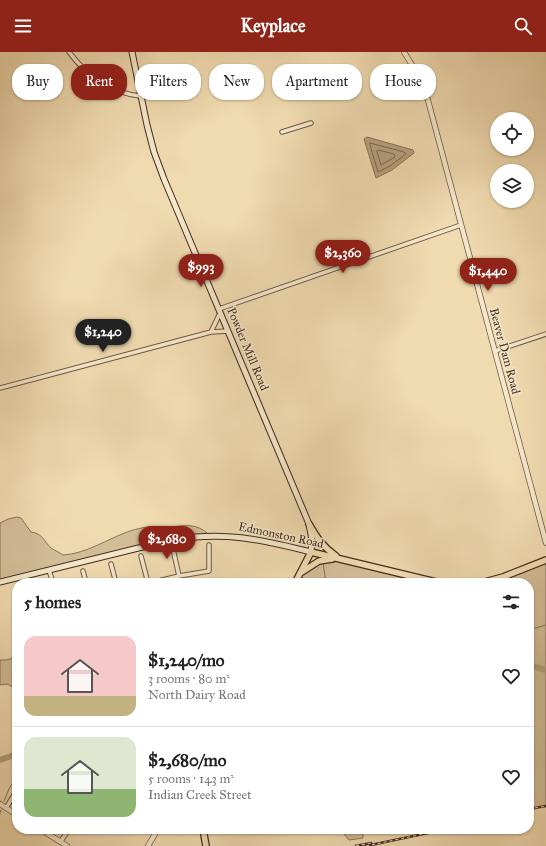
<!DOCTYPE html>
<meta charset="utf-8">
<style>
body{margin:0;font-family:"IM FELL Great Primer",serif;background:#f6f6f6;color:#222;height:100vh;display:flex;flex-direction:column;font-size:15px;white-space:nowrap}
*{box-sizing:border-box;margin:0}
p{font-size:13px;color:#767676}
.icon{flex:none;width:22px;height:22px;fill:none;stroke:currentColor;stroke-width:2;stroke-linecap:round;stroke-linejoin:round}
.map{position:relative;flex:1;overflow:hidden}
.sheet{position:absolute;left:12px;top:526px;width:522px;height:256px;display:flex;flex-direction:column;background:#fff;border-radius:16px;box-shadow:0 1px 3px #0004}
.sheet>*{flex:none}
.banner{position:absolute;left:12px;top:12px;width:522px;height:36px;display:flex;gap:8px}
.tools{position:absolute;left:490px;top:60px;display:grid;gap:8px}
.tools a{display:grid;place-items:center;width:44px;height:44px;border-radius:50%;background:#fff;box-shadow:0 1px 3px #0004;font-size:20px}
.price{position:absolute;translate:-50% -34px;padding:0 9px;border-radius:14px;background:#8f2418;color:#fff;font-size:13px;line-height:26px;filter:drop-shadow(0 1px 2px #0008)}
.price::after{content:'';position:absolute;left:50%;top:24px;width:12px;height:9px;margin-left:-6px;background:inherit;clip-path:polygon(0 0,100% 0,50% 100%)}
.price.active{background:#222;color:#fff}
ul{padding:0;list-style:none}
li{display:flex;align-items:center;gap:12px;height:100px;padding:0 12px}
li+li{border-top:1px solid #e0e0e0}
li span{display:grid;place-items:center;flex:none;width:112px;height:80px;border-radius:12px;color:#555}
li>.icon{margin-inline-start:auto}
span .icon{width:48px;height:48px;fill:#fffc;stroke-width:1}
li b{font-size:17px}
h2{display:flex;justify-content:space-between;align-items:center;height:48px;padding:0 12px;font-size:17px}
.chip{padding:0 14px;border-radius:16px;background:#fff;box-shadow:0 1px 3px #0004;font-size:14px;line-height:36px}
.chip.active{background:#8f2418;color:#fff}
header{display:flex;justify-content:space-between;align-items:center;height:52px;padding:0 12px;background:#8f2418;color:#fff;font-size:18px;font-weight:700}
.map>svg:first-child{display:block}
.green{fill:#d2bd97;stroke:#8a755a}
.water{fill:#b59f7e;stroke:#877157}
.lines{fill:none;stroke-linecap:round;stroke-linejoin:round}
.shore{stroke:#7c664e;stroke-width:1}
.stream{stroke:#877157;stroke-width:1}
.river{stroke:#b59f7e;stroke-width:6}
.minor-casing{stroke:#6e5842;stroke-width:5.5}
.tertiary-casing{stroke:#6e5842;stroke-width:6}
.secondary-casing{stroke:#422d1d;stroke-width:7}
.primary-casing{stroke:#422d1d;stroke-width:8}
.minor{stroke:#f5e7cc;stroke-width:3.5}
.tertiary{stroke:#f5e7cc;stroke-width:4.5}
.secondary{stroke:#f5e7cc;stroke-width:5}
.primary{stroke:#f0dab0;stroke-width:5.5}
.rail-casing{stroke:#422d1d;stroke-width:2.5}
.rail{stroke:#f5e7cc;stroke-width:1;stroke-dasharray:3;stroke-linecap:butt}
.labels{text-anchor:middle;stroke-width:3;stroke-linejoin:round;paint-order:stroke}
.street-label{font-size:12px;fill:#422d1d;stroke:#f5e7cc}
</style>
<header><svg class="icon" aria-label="menu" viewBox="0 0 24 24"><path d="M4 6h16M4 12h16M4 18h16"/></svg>Keyplace<svg class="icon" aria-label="search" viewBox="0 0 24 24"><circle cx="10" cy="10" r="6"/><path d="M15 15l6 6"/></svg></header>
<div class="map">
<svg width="546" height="794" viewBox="0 0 546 794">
<rect width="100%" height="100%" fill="#f0dab0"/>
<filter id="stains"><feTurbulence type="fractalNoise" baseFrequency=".005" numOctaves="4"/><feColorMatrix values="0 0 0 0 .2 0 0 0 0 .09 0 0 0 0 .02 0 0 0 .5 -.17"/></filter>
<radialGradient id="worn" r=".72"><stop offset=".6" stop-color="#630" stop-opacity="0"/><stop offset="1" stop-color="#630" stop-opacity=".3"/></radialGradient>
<path class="green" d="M17 465 21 466 31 480C43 482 43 488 51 496 54 498 59 500 63 503 86 502 109 486 130 479 137 477 147 474 155 475 160 475 155 476 161 476 179 475 196 468 210 484L191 485 0 530V471L8 467Z
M340 507 440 531H295C306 509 318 510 340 507Z
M543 509 546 514V754L529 757V531H481Z
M17 605V637L7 632 0 633V608H6Z
M340 777H363V786L349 788Z"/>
<path class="water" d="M367 85 413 98 414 101 392 118 376 126 364 87Z"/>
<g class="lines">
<path class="shore" d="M370 91 404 100 406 102 390 114 378 120 370 93Z
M378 98 394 102 395 105 381 113 377 100Z"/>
<path class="stream" d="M323 510 326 531
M302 530 303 531
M529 578 546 573
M4 749 9 737 17 723
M0 761 1 758"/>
<path class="river" d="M529 613 546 618
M0 708 17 702"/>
<g class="minor-casing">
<path id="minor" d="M69 0C86 23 111 41 140 44
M282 80 311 71
M219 257 461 173
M211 280 220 261
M495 299 546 282
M0 336 211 280 228 279
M171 488 179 524
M141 504 148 531
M111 512 116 531
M49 518 53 531
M83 519 86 531
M150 531 179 524 209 519V493
M6 756 17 738
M61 789 69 777"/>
</g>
<g class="tertiary-casing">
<path id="tertiary" d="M404 0 420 26 425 37 546 491
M0 752 17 763
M40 777 67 794
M148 794 158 777"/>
</g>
<g class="secondary-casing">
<path id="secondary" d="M0 530 171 488C224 479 259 487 311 500L312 488 309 472 164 127 154 100 147 73 132 0"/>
</g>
<g class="primary-casing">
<path id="primary" d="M309 472C317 486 323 495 336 504
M302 520 319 509 332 507
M295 531 311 500 440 531
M481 531 503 525 546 508
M203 777 206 794"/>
</g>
<use href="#minor" class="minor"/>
<use href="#tertiary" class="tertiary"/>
<use href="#secondary" class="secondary"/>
<use href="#primary" class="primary"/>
<g class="rail-casing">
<path id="rail" d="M529 757 546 754
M356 794 371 791
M366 794 447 777"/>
</g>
<use href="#rail" class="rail"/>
</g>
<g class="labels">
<g class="street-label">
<text transform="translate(248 297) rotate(67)" y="4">Powder Mill Road</text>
<text transform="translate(505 299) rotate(75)" y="4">Beaver Dam Road</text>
<text transform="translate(281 483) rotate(12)" y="4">Edmonston Road</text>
</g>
</g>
<rect width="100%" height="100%" filter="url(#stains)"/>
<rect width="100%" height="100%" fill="url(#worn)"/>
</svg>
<div class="tools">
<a><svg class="icon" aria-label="locate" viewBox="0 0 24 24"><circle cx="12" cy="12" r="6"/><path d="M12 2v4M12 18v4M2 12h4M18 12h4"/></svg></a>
<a><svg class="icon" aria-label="layers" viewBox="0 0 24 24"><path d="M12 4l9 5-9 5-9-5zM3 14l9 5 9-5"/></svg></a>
</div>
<b class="price" style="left:343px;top:222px">$2,360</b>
<b class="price" style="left:201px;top:236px">$993</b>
<b class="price" style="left:488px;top:240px">$1,440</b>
<b class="price active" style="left:103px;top:301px">$1,240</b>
<b class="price" style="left:167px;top:508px">$2,680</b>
<div class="banner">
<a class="chip">Buy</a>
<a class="chip active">Rent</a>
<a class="chip">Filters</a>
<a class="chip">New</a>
<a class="chip">Apartment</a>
<a class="chip">House</a>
</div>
<section class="sheet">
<h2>5 homes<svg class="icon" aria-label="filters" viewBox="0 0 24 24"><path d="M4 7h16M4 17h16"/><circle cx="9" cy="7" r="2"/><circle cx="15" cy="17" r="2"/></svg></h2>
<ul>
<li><span style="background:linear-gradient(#f6c9c9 75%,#c2b280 0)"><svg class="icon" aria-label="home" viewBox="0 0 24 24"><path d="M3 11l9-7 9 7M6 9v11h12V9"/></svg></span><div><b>$1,240/mo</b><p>3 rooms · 80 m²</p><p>North Dairy Road</p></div><svg class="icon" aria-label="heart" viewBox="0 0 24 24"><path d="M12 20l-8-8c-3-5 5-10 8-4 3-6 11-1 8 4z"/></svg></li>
<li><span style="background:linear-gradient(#dfe7d0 65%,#8fb573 0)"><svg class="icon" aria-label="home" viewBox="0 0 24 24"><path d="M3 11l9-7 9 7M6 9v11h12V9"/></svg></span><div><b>$2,680/mo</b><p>5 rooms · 143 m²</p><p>Indian Creek Street</p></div><svg class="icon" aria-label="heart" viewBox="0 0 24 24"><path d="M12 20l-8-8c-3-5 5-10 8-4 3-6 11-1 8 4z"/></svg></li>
</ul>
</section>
</div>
